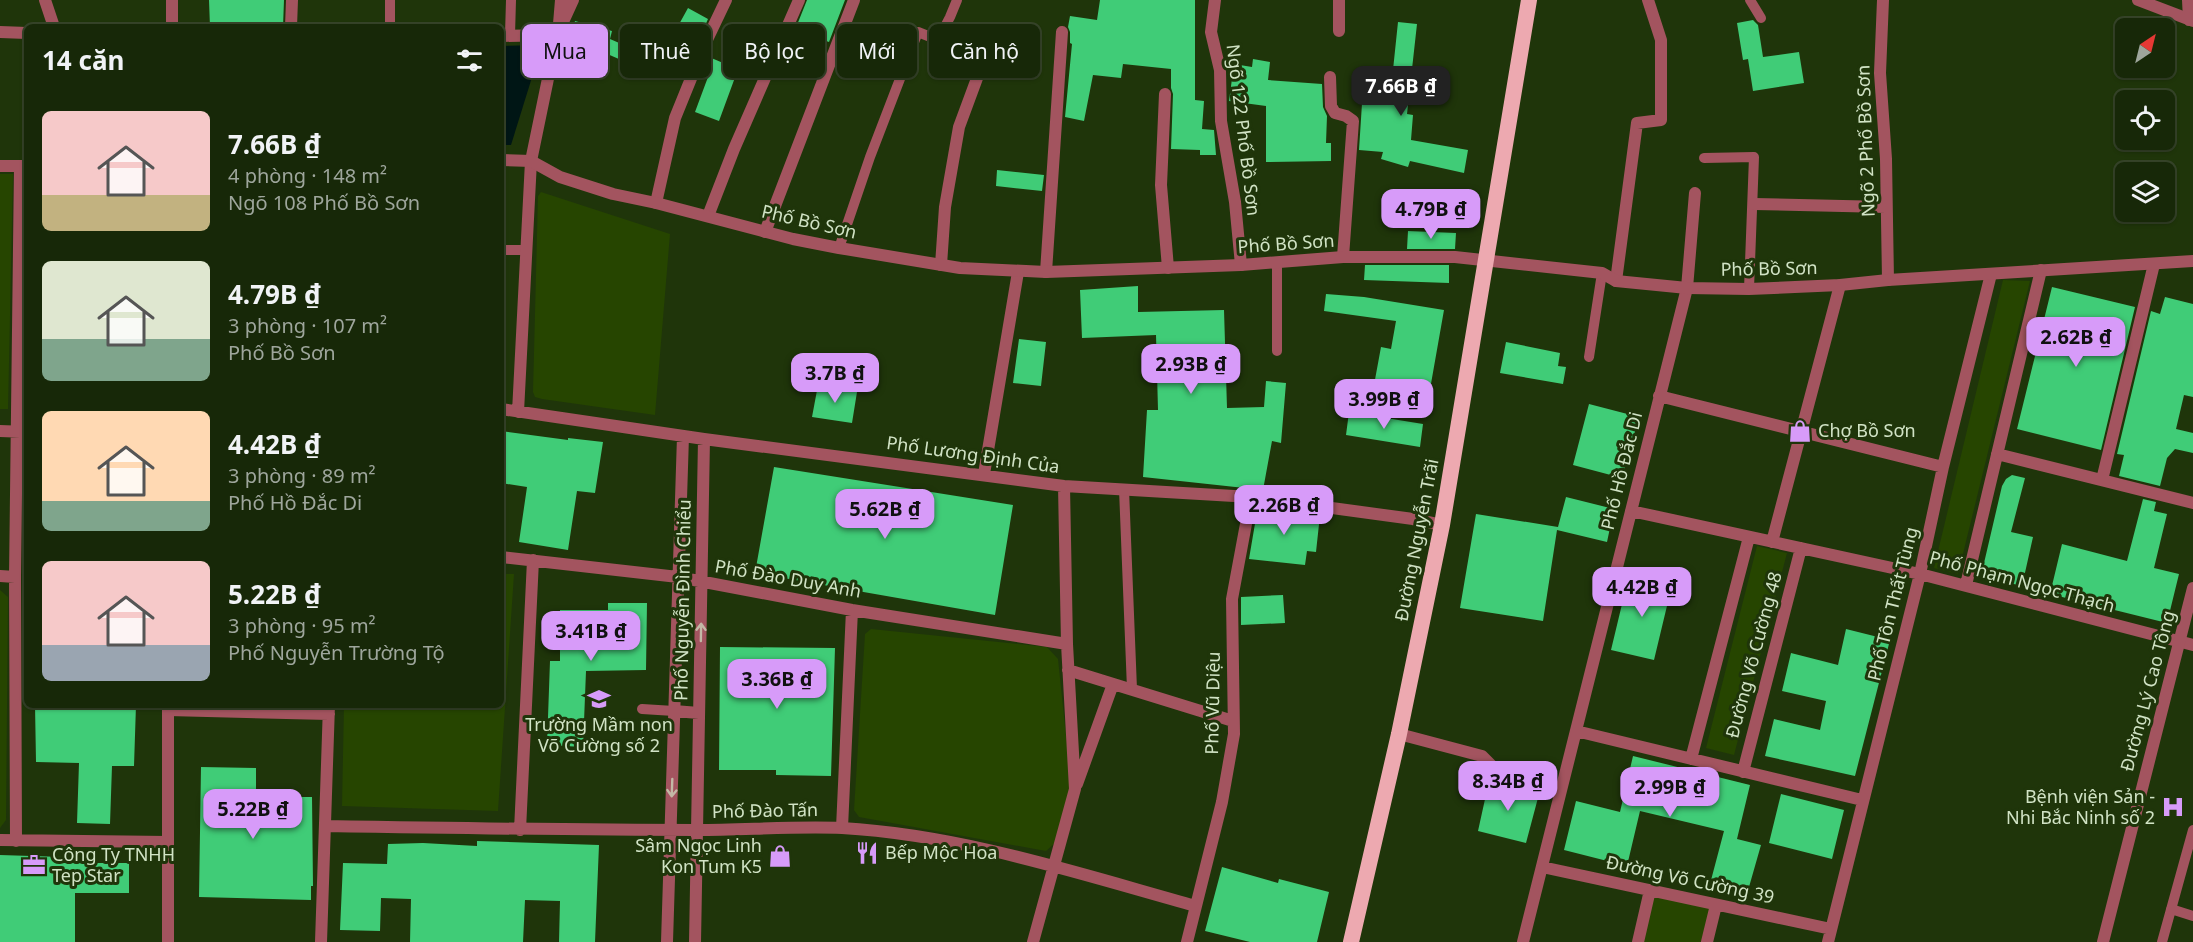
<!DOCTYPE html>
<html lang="vi">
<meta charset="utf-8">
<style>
body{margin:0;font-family:"Noto Sans",sans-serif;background:#243416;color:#f1f3f6;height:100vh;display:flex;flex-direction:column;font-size:22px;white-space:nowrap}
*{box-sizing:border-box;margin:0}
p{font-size:20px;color:#9ea69c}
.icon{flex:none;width:33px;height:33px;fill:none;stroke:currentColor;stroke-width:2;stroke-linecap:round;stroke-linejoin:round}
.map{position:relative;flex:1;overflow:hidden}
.details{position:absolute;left:24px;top:24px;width:480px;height:684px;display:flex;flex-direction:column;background:#172808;border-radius:9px;box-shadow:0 2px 4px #0004,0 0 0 2px #364429}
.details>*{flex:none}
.banner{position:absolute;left:522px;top:24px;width:570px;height:54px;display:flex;gap:12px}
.needle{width:39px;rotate:35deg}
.tools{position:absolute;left:2115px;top:18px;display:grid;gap:12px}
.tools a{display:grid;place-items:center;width:60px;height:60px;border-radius:9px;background:#172808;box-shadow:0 2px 4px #0004,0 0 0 2px #364429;font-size:30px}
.price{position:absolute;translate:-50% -51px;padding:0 14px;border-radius:12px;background:#d79bf9;color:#111;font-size:20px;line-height:39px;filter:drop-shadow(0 2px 3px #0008)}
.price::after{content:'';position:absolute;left:50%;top:36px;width:18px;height:14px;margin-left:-9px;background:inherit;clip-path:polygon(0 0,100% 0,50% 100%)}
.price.active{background:#222;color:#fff}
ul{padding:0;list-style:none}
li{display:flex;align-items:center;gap:18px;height:150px;padding:0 18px}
li span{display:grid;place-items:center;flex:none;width:168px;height:120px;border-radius:9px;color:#555}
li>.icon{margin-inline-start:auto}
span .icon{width:72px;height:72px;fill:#fffc;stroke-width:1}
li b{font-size:26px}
h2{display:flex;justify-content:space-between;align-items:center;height:72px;padding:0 18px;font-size:26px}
.chip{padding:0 21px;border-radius:9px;background:#172808;box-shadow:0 2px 4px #0004,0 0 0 2px #364429;font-size:21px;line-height:54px}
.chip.active{background:#d79bf9;color:#111}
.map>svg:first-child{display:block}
.green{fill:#264500}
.water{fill:#001615}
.building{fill:#40cc77}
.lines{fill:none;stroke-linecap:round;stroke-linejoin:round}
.service{stroke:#a3545f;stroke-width:10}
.minor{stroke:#a3545f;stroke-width:12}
.tertiary{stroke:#a3545f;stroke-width:12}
.trunk{stroke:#eda9b0;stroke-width:16}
.oneway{stroke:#c3b8a6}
.labels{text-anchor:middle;stroke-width:6;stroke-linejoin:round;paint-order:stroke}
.street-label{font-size:18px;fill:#d1e3c5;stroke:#1f350a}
.poi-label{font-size:18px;fill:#d1e3c5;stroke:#1f350a;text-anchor:start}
</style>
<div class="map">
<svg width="2193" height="942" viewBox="0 0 2193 942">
<rect width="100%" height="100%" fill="#1f350a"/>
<path class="green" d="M0 174H13L8 409H0Z
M541 192 670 234 655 415 542 399 535 397 533 392 538 196Z
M2003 280 2030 281 1958 574 1934 568Z
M1757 546 1787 553 1734 755 1706 748Z
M501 574H514L498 811 342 806 344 705H501Z
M0 590 8 597 6 820 0 828Z
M871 629 1047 647 1058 659 1071 784 1056 842 1046 851 859 817 854 810 865 634Z
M1654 895 1713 909 1706 942H1642Z"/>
<path class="water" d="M542 45 511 145H501V46Z"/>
<path class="building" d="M209 0H284L283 27H210Z
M807 0H845L829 42 795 30Z
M1100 0H1195V100L1204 101 1202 129 1214 130 1216 155H1200V150L1171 149 1173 94 1171 88V69L1123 64 1121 78 1093 75 1084 121 1065 117 1072 44 1070 43V32L1068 27 1070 16 1097 20Z
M688 8 708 19 686 68 657 55 665 35 672 37Z
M1753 20 1758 25 1763 57 1799 52 1804 83 1753 91 1748 59 1743 60 1737 23Z
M575 21 612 31 610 39 654 58 649 72 605 53 604 55 570 41Z
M1398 22 1417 24 1407 114 1413 115 1411 140 1468 150 1464 173 1410 161 1408 167 1381 159 1383 152 1359 150 1363 88 1391 89Z
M709 57 735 68 733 70 737 72 719 121 695 112 708 77 702 74Z
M1253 59 1270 62 1268 80 1322 84 1323 107 1327 116 1326 143H1331V161L1266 162V106L1229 101 1234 64 1252 67Z
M997 170 1044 175 1042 191 996 186Z
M1408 231 1456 233 1455 249H1407Z
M1365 265H1449V283L1364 280Z
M1138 286V312L1224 310 1227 408 1264 407 1266 381 1286 383 1281 443 1272 441 1263 490 1143 477 1147 410H1158L1156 335 1082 338 1080 290Z
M2052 287 2135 307 2101 450 2017 429Z
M1326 294 1364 297 1444 310 1429 395 1374 385 1381 347 1391 349 1396 321 1324 311Z
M2165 297 2193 304V397L2184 395 2176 429 2193 433V453L2175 449 2167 458 2160 486 2119 476 2124 455 2117 454 2151 311 2160 314Z
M1019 339 1046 342 1041 386 1013 383Z
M1506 342 1560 353 1558 366 1566 367 1563 384 1500 373Z
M818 385 857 392 852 423 812 417Z
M1589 404 1639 417 1622 478 1573 465Z
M1349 412 1423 424 1420 447 1346 435Z
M501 431 568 440V438L603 442 595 493 577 491 568 550 519 542 527 487 501 483Z
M774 467 1013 505 995 615 755 573Z
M2012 475 2025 478 2011 532 2033 537 2022 586 1981 576 2002 486 2006 479Z
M1566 497 1614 509 1607 542 1557 530 1543 621 1460 608 1476 514 1558 527Z
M2143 499 2156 502 2154 511 2167 514 2154 568 2179 574 2167 623 2050 594 2062 544 2127 561Z
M1258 506 1320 515 1316 552 1307 551 1305 565 1249 559Z
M1629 575 1672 585 1654 660 1611 650Z
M1283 595 1285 623 1241 625V597Z
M608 603H647L646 670 586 671 583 747 547 745 550 661H560V610H608Z
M1846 629 1890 640 1855 776 1765 756 1774 719 1820 730 1826 701 1782 691 1791 653 1838 665Z
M720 647 835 648 831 776 776 775V770H719Z
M35 705H136L134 766H112L110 824 77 823 79 763 36 762Z
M1633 756 1750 785 1737 839 1761 845 1747 894 1710 884 1724 831 1640 811 1627 866 1564 850 1576 801 1620 812Z
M201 767 256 768V797H312L313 886H311V900L199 897Z
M1489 781 1539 794 1526 843 1478 831Z
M1781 794 1844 810 1832 859 1769 843Z
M477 841 599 845 595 942H559L560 901 525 900 523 942H410L411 899 381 898 380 931 340 930 343 863 387 864 388 844 423 843 477 846Z
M0 855 63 857V863H129V893H75V942H0Z
M1222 867 1278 883 1279 879 1329 892 1317 942H1250L1205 931Z"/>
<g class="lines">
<path class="service" d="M1750 0 1761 18
M390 27V0
M510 35 511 0
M1704 158 1754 157 1749 289
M839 248 870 157 918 32 938 40 950 17 957 0
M501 250H526
M1277 351V263
M1589 357 1602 273
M1124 489 1132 689
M642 709 674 711
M2171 909 2193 916
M2162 942 2193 830"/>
<path class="minor" d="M45 0 54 27
M1215 0 1211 32 1220 70 1221 121 1235 202 1241 265
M1883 0 1880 73 1886 159 1888 280
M2138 0 2193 21
M2188 0 2189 20
M559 24 561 0
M291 27 292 0
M1339 31V0
M0 32 27 33
M557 35 573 0
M501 36 557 35 531 161 518 412
M1330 77 1331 106 1335 113 1346 116 1353 121 1343 257
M1165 94 1161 185 1168 268
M656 203 675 118 705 44 726 0
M1754 204 1886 207
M708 216 734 149 799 0
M765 232 854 0
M941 265 945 207 959 127 993 35
M1046 272 1062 32
M1616 281 1637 123 1661 120V40L1648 0
M1659 396 1943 467
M501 409 704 439 1064 486 1251 497 1413 519 1442 525
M0 431 27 432
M1997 454 2193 503
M984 474 1018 272
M2102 480 2154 264
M1631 511 1920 574 2193 645
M1772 542 1840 285
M501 557 678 577 852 610 1067 644
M0 576 15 577
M1966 585 2041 270
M1068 670 1233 721
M168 710 329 714
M674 711 699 713
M1576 731 1862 800
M1399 734 1482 756 1496 770 1561 790
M1691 759 1749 537
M1743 772 1801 548
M1077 784 1113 684
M325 826C449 828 573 830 697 830 745 830 794 826 842 828 963 835 1080 874 1196 906
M842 828 852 610
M520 830 533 560
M0 840 168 842
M16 841 15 577 20 166
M1542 867 1831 929
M321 942 329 705
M667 942 683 436
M695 942 704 439
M1033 942 1075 789 1067 644 1064 486
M1187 942 1222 802 1234 734 1232 599 1251 497
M1523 942 1687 288 1695 193
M1638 942 1650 890
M1707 942 1716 905
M1828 942 1920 574 1943 467 1991 274"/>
<path class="tertiary" d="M172 27V0
M501 160 531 161 560 177 613 194 656 203 793 239 839 248 960 268 1046 272 1241 265 1343 257H1455L1602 273 1616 281 1687 288 1749 289 1840 285 1888 280 2193 261
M0 166H27
M168 942V705
M2103 942 2193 588"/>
<path class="trunk" d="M1351 942 1399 734 1442 525 1529 0"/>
</g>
<defs><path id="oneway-shaft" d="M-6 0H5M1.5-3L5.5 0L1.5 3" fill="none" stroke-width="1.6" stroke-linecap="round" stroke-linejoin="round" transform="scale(1.5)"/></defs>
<g class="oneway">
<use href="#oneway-shaft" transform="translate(701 632) rotate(-89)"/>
<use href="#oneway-shaft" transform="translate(672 788) rotate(92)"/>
</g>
<defs>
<g id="shop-bare" transform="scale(1.8)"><path d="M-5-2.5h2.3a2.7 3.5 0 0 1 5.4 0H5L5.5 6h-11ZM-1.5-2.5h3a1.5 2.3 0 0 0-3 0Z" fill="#d79bf9" stroke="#1f350a" stroke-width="2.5" paint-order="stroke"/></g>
<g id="school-bare" transform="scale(1.8)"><path d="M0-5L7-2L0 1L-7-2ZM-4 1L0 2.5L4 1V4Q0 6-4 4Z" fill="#d79bf9" stroke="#1f350a" stroke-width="2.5" paint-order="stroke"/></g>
<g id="hospital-bare" transform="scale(1.8)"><path d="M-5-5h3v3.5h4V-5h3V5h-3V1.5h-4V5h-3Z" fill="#d79bf9" stroke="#1f350a" stroke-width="2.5" paint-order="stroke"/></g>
<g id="restaurant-bare" transform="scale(1.8)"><path d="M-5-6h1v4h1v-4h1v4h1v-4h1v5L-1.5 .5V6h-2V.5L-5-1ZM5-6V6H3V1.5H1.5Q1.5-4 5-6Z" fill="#d79bf9" stroke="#1f350a" stroke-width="2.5" paint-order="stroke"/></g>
<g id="office-bare" transform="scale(1.8)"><path d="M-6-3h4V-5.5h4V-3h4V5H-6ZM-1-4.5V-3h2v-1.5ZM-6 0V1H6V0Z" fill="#d79bf9" stroke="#1f350a" stroke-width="2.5" paint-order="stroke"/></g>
</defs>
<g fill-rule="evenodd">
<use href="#shop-bare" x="1800" y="431"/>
<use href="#school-bare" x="599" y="699"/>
<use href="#hospital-bare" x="2173" y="807"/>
<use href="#restaurant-bare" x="867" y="853"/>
<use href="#shop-bare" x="780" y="856"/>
<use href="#office-bare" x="34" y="865"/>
</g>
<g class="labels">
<g class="street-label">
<text transform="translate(1243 130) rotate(83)" y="6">Ngõ 122 Phố Bồ Sơn</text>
<text transform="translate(1866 141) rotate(-92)" y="6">Ngõ 2 Phố Bồ Sơn</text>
<text transform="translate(809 222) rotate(13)" y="6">Phố Bồ Sơn</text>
<text transform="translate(1286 244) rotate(-4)" y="6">Phố Bồ Sơn</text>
<text transform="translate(1769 269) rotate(-1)" y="6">Phố Bồ Sơn</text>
<text transform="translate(973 455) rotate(8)" y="6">Phố Lương Định Của</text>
<text transform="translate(1622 471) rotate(-76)" y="6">Phố Hồ Đắc Di</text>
<text transform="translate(1417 540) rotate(-79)" y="6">Đường Nguyễn Trãi</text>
<text transform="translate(788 579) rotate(10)" y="6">Phố Đào Duy Anh</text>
<text transform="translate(2022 582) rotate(15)" y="6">Phố Phạm Ngọc Thạch</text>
<text transform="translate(683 600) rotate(-89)" y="6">Phố Nguyễn Đình Chiểu</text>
<text transform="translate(1893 604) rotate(-76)" y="6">Phố Tôn Thất Tùng</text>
<text transform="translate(1754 655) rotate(-75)" y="6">Đường Võ Cường 48</text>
<text transform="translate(2148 691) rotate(-75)" y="6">Đường Lý Cao Tông</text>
<text transform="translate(1213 703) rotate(-89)" y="6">Phố Vũ Diệu</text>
<text transform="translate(765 811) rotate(-1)" y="6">Phố Đào Tấn</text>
<text transform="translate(1690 880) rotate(12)" y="6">Đường Võ Cường 39</text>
</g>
<g class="poi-label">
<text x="1818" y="437">Chợ Bồ Sơn</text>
<text x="599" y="731" text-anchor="middle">Trường Mầm non<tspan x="599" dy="21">Võ Cường số 2</tspan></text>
<text x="2155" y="803" text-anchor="end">Bệnh viện Sản -<tspan x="2155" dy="21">Nhi Bắc Ninh số 2</tspan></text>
<text x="762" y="852" text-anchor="end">Sâm Ngọc Linh<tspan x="762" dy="21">Kon Tum K5</tspan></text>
<text x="885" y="859">Bếp Mộc Hoa</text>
<text x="52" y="861">Công Ty TNHH<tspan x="52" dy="21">Tep Star</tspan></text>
</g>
</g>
</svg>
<div class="tools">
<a><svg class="needle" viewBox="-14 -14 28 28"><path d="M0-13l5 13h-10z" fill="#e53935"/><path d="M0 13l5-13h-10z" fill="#9ea69c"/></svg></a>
<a><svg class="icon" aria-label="locate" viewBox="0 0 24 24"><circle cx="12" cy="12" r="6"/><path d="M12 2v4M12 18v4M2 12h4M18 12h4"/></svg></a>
<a><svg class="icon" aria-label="layers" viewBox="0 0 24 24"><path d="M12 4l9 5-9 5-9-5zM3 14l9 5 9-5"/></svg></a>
</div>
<b class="price active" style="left:1401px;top:117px">7.66B ₫</b>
<b class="price" style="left:1431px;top:240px">4.79B ₫</b>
<b class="price" style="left:2076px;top:368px">2.62B ₫</b>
<b class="price" style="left:1191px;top:395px">2.93B ₫</b>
<b class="price" style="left:835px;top:404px">3.7B ₫</b>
<b class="price" style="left:1384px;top:430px">3.99B ₫</b>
<b class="price" style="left:1284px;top:536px">2.26B ₫</b>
<b class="price" style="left:885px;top:540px">5.62B ₫</b>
<b class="price" style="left:1642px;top:618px">4.42B ₫</b>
<b class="price" style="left:591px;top:662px">3.41B ₫</b>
<b class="price" style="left:777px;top:710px">3.36B ₫</b>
<b class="price" style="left:1508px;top:812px">8.34B ₫</b>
<b class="price" style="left:1670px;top:818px">2.99B ₫</b>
<b class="price" style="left:253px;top:840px">5.22B ₫</b>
<div class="banner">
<a class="chip active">Mua</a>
<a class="chip">Thuê</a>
<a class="chip">Bộ lọc</a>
<a class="chip">Mới</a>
<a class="chip">Căn hộ</a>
</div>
<section class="details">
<h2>14 căn<svg class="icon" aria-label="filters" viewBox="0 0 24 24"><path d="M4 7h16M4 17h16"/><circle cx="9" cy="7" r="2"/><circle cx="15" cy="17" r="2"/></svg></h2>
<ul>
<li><span style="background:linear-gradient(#f6c9c9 70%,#c2b280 0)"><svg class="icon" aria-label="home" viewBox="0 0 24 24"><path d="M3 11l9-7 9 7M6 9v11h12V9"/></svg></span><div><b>7.66B ₫</b><p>4 phòng · 148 m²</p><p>Ngõ 108 Phố Bồ Sơn</p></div></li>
<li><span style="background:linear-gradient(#dfe7d0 65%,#7fa58c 0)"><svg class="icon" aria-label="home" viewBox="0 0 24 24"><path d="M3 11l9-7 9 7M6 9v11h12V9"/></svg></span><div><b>4.79B ₫</b><p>3 phòng · 107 m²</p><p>Phố Bồ Sơn</p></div></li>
<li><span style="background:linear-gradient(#ffd9b3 75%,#7fa58c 0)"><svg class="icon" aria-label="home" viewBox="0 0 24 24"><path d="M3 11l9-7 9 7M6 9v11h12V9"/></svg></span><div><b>4.42B ₫</b><p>3 phòng · 89 m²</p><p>Phố Hồ Đắc Di</p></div></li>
<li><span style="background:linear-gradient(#f6c9c9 70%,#9aa5b1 0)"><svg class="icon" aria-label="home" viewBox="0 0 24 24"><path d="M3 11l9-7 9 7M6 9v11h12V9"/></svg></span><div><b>5.22B ₫</b><p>3 phòng · 95 m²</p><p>Phố Nguyễn Trường Tộ</p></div></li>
</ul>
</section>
</div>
